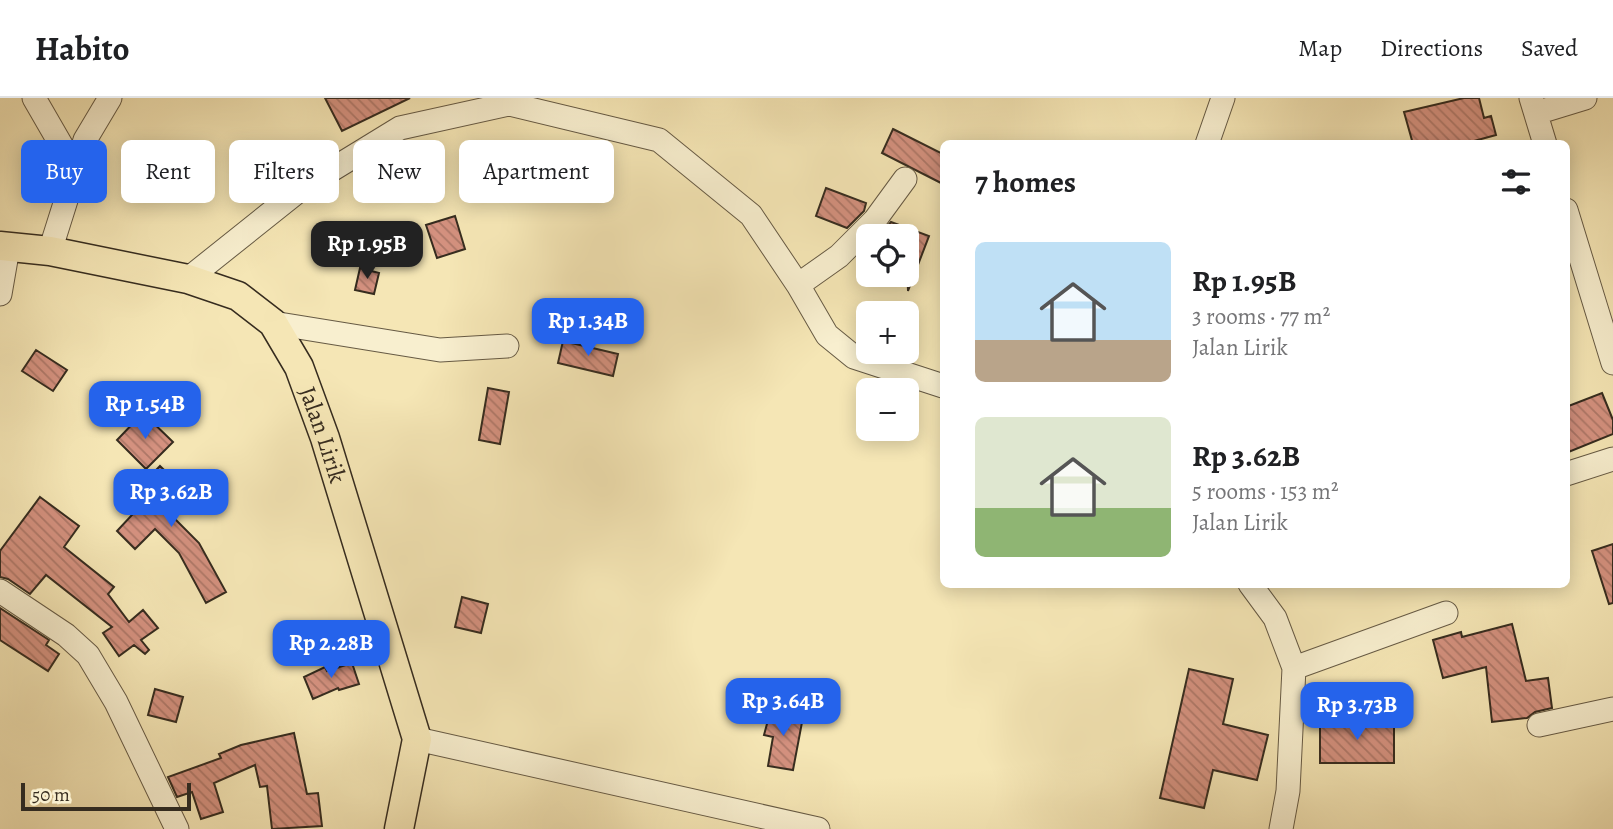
<!DOCTYPE html>
<meta charset="utf-8">
<style>
body{margin:0;font-family:Alegreya,serif;background:#f2f2f2;color:#202124;height:100vh;display:flex;flex-direction:column;font-size:26px;white-space:nowrap}
*{box-sizing:border-box;margin:0}
p{font-size:23px;color:#757577}
.icon{flex:none;width:38px;height:38px;fill:none;stroke:currentColor;stroke-width:2;stroke-linecap:round;stroke-linejoin:round}
.map{position:relative;flex:1;overflow:hidden}
.sheet{position:absolute;left:940px;top:42px;width:630px;height:448px;display:flex;flex-direction:column;background:#fff;border-radius:10px;box-shadow:0 4px 18px #0003}
.sheet>*{flex:none}
.guide{position:absolute;left:21px;top:42px;width:665px;height:63px;display:flex;gap:14px}
.tools{position:absolute;left:856px;top:126px;display:grid;gap:14px}
.tools a{display:grid;place-items:center;width:63px;height:63px;border-radius:10px;background:#fff;box-shadow:0 4px 18px #0003;font-size:35px}
.scale{position:absolute;left:21px;bottom:18px;width:170px;box-sizing:border-box;padding-left:7px;border:4px solid #362c1f;border-top:0;font-size:19px;line-height:24px;white-space:nowrap;color:#362c1f;-webkit-text-stroke:5px #f8efcf;paint-order:stroke}
.price{position:absolute;translate:-50% -60px;padding:0 16px;border-radius:14px;background:#2563eb;color:#fff;font-size:23px;line-height:46px;filter:drop-shadow(0 2px 4px #0008)}
.price::after{content:'';position:absolute;left:50%;top:42px;width:21px;height:16px;margin-left:-10px;background:inherit;clip-path:polygon(0 0,100% 0,50% 100%)}
.price.on{background:#222;color:#fff}
ul{padding:0;list-style:none}
li{display:flex;align-items:center;gap:21px;height:175px;padding:0 35px}
li span{display:grid;place-items:center;flex:none;width:196px;height:140px;border-radius:10px;color:#555}
li>.icon{margin-inline-start:auto}
span .icon{width:84px;height:84px;fill:#fffc;stroke-width:1}
li b{font-size:30px}
h2{display:flex;justify-content:space-between;align-items:center;height:84px;padding:0 35px;font-size:30px}
.tag{padding:0 24px;border-radius:10px;background:#fff;box-shadow:0 4px 18px #0003;font-size:24px;line-height:63px}
.tag.on{background:#2563eb;color:#fff}
header{display:flex;align-items:center;gap:42px;box-sizing:border-box;height:98px;padding:0 35px;background:#fff;border-bottom:2px solid #e0e0e0}
header strong{font-size:33px}
nav{display:flex;gap:38px;margin-inline-start:auto;font-size:24px}
.map>svg:first-child{display:block}
.building{fill:url(#building-back-hatch);stroke:#362c1f;stroke-width:2}
.lines{fill:none;stroke-linecap:round;stroke-linejoin:round}
.minor-casing{stroke:#665a44;stroke-width:25}
.major-casing{stroke:#362c1f;stroke-width:31}
.minor{stroke:#f8efcf;stroke-width:23}
.major{stroke:#f5e6b5;stroke-width:28}
.labels{text-anchor:middle;stroke-width:5;stroke-linejoin:round;paint-order:stroke}
.street-label{font-size:24px;fill:#362c1f;stroke:#f8efcf}
</style>
<header>
<strong>Habito</strong>
<nav><a>Map</a><a>Directions</a><a>Saved</a></nav>
</header>
<div class="map">
<svg width="1613" height="731" viewBox="0 0 1613 731">
<defs>
<pattern id="building-back-hatch" width="6" height="6" patternUnits="userSpaceOnUse" patternTransform="scale(1.75)"><rect width="6" height="6" fill="#d4917f"/><path d="M-1 5l2 2M0 0l6 6M5-1l2 2" fill="none" stroke="#ad7767"/></pattern>
</defs>
<rect width="100%" height="100%" fill="#f5e6b5"/>
<filter id="stains"><feTurbulence type="fractalNoise" baseFrequency=".00286" numOctaves="4"/><feColorMatrix values="0 0 0 0 .2 0 0 0 0 .09 0 0 0 0 .02 0 0 0 .5 -.17"/></filter>
<radialGradient id="worn" r=".72"><stop offset=".6" stop-color="#630" stop-opacity="0"/><stop offset="1" stop-color="#630" stop-opacity=".3"/></radialGradient>
<path class="building" d="M325 0H410L342 33Z
M1464 0H1479L1484 20 1491 18 1496 37 1463 46H1413L1404 14Z
M893 31 943 56V86L882 55Z
M826 90 866 105 864 113 847 130 816 118Z
M455 118 465 151 437 160 426 127Z
M891 124 929 138 908 193 906 138H879Z
M360 170 379 175 374 196 355 192Z
M563 243 618 256 613 278 558 265Z
M36 252 67 272 53 293 22 273Z
M488 290 509 294 500 346 479 342Z
M1602 295 1613 322V336L1566 355V309Z
M143 315 173 344 146 371 117 342Z
M160 368 193 400 174 420 199 445 226 494 206 505 179 455 155 431 135 451 117 433 145 403 135 394Z
M40 399 79 428 64 449 114 489 108 496 129 524 143 512 158 530 141 542 149 552 145 556 134 547 119 558 103 535 112 529 46 477 30 496 8 481 0 479V453Z
M1613 446V505L1609 506 1592 453Z
M462 499 488 506 481 535 455 529Z
M0 510 49 542 46 547 59 556 48 573 0 542Z
M1512 526 1526 583 1548 580 1552 610 1535 614 1527 620 1492 624 1486 569 1443 580 1433 542 1461 534 1462 539Z
M352 565 359 586 339 592 338 590 313 601 304 579 325 569 327 573Z
M1189 571 1233 581 1223 626 1268 637 1257 682 1213 672 1204 710 1160 700Z
M155 591 183 599 176 624 148 617Z
M771 611 803 619 793 672 768 668 773 639 764 637Z
M1320 623H1394V665H1320Z
M294 635 307 696 318 695 322 728 272 731 267 688 260 689 255 667 214 685 223 714 201 721 192 694 177 699 168 679 221 660 219 656 241 647Z"/>
<g class="lines">
<g class="minor-casing">
<path id="minor" d="M34 0 75 71
M1531 0 1545 46
M1536 15 1585 0
M1207 46 1223 0
M1566 112 1613 265
M50 153 85 42 110 0
M188 181 302 90 400 30 509 6 659 42 751 117 798 187 827 237 854 259 943 288
M798 187 839 158 875 122 905 81
M0 196 8 150
M273 225 440 252 507 248
M1566 376 1613 361
M1250 486 1275 520 1294 570 1288 693 1281 731
M0 493 66 537 88 557 116 604 177 731
M1294 570 1446 515
M1539 627 1613 611
M417 641 818 731"/>
</g>
<g class="major-casing">
<g id="major">
<path id="s1" d="M0 148 50 153 188 181 238 198 273 225 299 269 325 340 417 641 399 731"/>
</g>
</g>
<use href="#minor" class="minor"/>
<use href="#major" class="major"/>
</g>
<g class="labels">
<g class="street-label">
<text dy="8" stroke="none"><textPath href="#s1" startOffset="411">Jalan Lirik</textPath></text>
</g>
</g>
<rect width="100%" height="100%" filter="url(#stains)"/>
<rect width="100%" height="100%" fill="url(#worn)"/>
</svg>
<div class="tools">
<a><svg class="icon" aria-label="locate" viewBox="0 0 24 24"><circle cx="12" cy="12" r="6"/><path d="M12 2v4M12 18v4M2 12h4M18 12h4"/></svg></a>
<a>+</a>
<a>−</a>
</div>
<div class="scale">50 m</div>
<b class="price on" style="left:367px;top:183px">Rp 1.95B</b>
<b class="price" style="left:588px;top:260px">Rp 1.34B</b>
<b class="price" style="left:145px;top:343px">Rp 1.54B</b>
<b class="price" style="left:171px;top:431px">Rp 3.62B</b>
<b class="price" style="left:331px;top:582px">Rp 2.28B</b>
<b class="price" style="left:783px;top:640px">Rp 3.64B</b>
<b class="price" style="left:1357px;top:644px">Rp 3.73B</b>
<div class="guide">
<a class="tag on">Buy</a>
<a class="tag">Rent</a>
<a class="tag">Filters</a>
<a class="tag">New</a>
<a class="tag">Apartment</a>
</div>
<section class="sheet">
<h2>7 homes<svg class="icon" aria-label="filters" viewBox="0 0 24 24"><path d="M4 7h16M4 17h16"/><circle cx="9" cy="7" r="2"/><circle cx="15" cy="17" r="2"/></svg></h2>
<ul>
<li><span style="background:linear-gradient(#bfe0f5 70%,#b9a48a 0)"><svg class="icon" aria-label="home" viewBox="0 0 24 24"><path d="M3 11l9-7 9 7M6 9v11h12V9"/></svg></span><div><b>Rp 1.95B</b><p>3 rooms · 77 m²</p><p>Jalan Lirik</p></div></li>
<li><span style="background:linear-gradient(#dfe7d0 65%,#8fb573 0)"><svg class="icon" aria-label="home" viewBox="0 0 24 24"><path d="M3 11l9-7 9 7M6 9v11h12V9"/></svg></span><div><b>Rp 3.62B</b><p>5 rooms · 153 m²</p><p>Jalan Lirik</p></div></li>
</ul>
</section>
</div>
